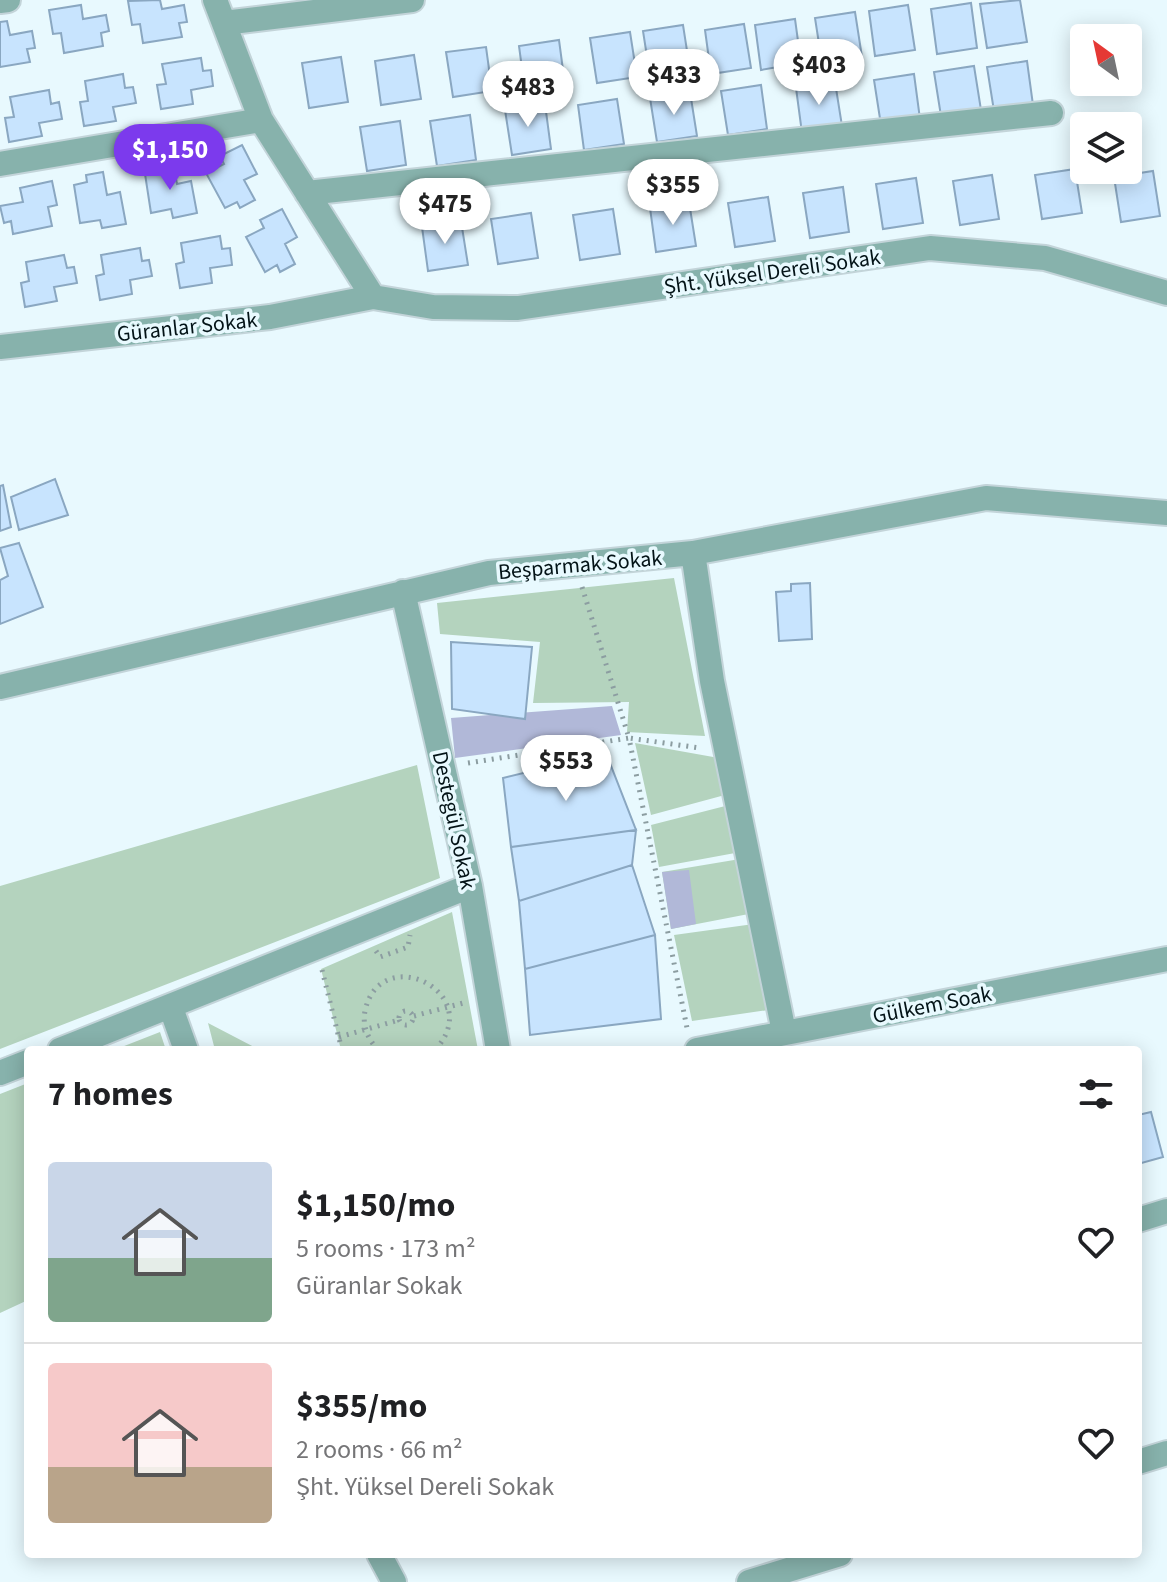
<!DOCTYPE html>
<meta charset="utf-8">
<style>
body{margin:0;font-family:"Source Sans 3",sans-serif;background:#f2f2f2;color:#202124;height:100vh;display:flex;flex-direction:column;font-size:30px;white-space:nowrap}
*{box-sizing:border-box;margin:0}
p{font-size:26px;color:#757577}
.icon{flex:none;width:44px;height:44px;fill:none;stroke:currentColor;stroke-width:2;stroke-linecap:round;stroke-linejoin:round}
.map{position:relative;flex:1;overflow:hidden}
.side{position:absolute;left:24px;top:1046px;width:1118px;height:512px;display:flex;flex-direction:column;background:#fff;border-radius:8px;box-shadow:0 4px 20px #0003}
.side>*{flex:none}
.needle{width:52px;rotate:327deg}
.controls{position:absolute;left:1070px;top:24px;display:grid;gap:16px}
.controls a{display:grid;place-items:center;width:72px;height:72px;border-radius:8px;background:#fff;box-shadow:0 4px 20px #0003;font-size:40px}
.price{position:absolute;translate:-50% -68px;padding:0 18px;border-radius:28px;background:#fff;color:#222;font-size:26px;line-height:52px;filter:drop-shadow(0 2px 4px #0008)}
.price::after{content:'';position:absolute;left:50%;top:48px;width:24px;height:18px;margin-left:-12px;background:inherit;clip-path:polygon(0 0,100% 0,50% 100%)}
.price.current{background:#7c3aed;color:#fff}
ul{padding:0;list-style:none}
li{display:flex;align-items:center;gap:24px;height:200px;padding:0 24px}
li+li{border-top:2px solid #e0e0e0}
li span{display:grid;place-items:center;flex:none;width:224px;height:160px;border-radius:8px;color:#555}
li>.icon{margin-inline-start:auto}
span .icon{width:96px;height:96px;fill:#fffc;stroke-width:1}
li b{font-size:34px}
h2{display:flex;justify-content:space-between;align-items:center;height:96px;padding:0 24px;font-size:34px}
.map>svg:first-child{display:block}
.green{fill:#b4d3be}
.water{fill:#b1b8d8}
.building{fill:#c8e4fe;stroke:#8aa7c1;stroke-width:2}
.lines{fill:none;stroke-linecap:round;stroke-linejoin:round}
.minor-casing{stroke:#c3d4d9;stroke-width:28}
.path{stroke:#8c9da1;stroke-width:5;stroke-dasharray:2 6;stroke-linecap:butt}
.minor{stroke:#87b2ac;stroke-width:24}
.labels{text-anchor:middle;stroke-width:7;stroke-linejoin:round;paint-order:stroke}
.street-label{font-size:22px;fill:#031317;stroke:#e8f9fe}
</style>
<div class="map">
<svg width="1167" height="1582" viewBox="0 0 1167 1582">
<rect width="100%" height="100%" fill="#e8f9fe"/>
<path class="green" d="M674 578 705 736 627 732 629 702 533 703 540 642 440 634 437 603Z
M635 743 730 760 736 792 651 815Z
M417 765 440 878 0 1049V886Z
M737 803 746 851 659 867 651 825Z
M746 858 759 912 671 929 662 872Z
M452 912 478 1050H341L321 969Z
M761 923 775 1009 692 1021 674 935Z
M208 1023 260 1050H215Z
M160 1032 166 1050H114Z
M28 1083V1300L0 1313V1094Z"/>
<path class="water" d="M612 706 621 735 455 758 451 718Z
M689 870 696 924 671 929 662 872Z"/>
<path class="building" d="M160 0 162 9 184 5 187 22 179 23 182 37 143 43 140 24 132 25 128 1Z
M1020 0 1027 42 987 48 980 4Z
M971 3 977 48 937 54 931 9Z
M81 5 83 19 106 15 109 31 101 33 103 46 64 53 61 33 53 34 49 10Z
M908 5 915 50 875 56 869 11Z
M855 12 862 57 822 63 815 18Z
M795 19 801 63 761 70 755 25Z
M7 21 10 35 32 31 35 48 27 49 30 62 0 67V22Z
M744 24 751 68 711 74 705 30Z
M683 25 690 70 650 76 643 31Z
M630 32 637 77 597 83 590 38Z
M559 40 565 85 525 91 519 46Z
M486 47 492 91 453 97 446 52Z
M414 55 421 99 381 105 375 61Z
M341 57 348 102 309 108 302 63Z
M201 58 203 71 211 70 213 86 191 90 193 104 161 109 157 85 166 84 162 64Z
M1027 61 1033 105 994 111 987 67Z
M974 66 981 110 941 116 934 72Z
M123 74 125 88 133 87 136 103 113 107 116 121 84 126 80 102 88 101 85 81Z
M914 74 920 119 881 125 874 80Z
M835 82 842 126 802 133 796 88Z
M761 85 767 129 728 135 721 91Z
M49 90 51 104 59 102 62 119 39 123 42 136 9 142 5 118 14 117 10 97Z
M690 92 697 136 657 142 650 98Z
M617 99 624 144 584 150 578 105Z
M545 104 551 149 512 155 505 110Z
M470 115 476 160 437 166 430 121Z
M400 121 406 165 367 171 360 127Z
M242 145 257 174 244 180 255 200 240 208 237 202 225 208 206 173 224 164 220 156Z
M173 162 177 184 191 181 197 213 173 218 171 209 151 213 145 174 158 172 157 165Z
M1075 169 1082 213 1042 219 1035 175Z
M1153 171 1160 216 1121 222 1114 177Z
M103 172 107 195 120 192 126 224 102 228 100 220 80 223 74 185 87 182 86 175Z
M992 175 999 219 960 225 953 181Z
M916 178 923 223 883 229 876 184Z
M52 181 57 205 48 207 52 226 13 234 11 221 4 223 0 206 23 202 20 188Z
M843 187 849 232 810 238 803 193Z
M768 197 775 241 735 247 728 203Z
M689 202 696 246 656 252 650 208Z
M282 209 297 237 285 244 295 264 280 272 277 265 265 272 246 237 264 228 260 220Z
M613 209 620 254 580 260 573 215Z
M531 213 538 258 498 264 491 219Z
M461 221 468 265 428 271 422 227Z
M220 236 222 249 230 248 232 265 210 268 212 283 180 288 176 264 184 262 181 243Z
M140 248 142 261 149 260 152 276 130 280 132 294 100 300 96 276 104 274 101 255Z
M64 255 67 268 74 267 77 283 54 287 57 301 25 307 21 283 29 281 26 262Z
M55 479 68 515 19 530 11 497Z
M3 485 11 527 0 531V486Z
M19 543 43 607 0 624V580L8 576 0 548Z
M810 583 812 639 779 641 776 592 791 591V584Z
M451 642 532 647 525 719 452 709Z
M606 753 636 830 511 847 503 778Z
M636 830 632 865 519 901 511 847Z
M632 865 655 935 525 969 519 901Z
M655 935 661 1019 530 1035 525 969Z
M1151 1112 1163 1157 1138 1164V1115Z"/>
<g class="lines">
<g class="minor-casing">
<path id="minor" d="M215 0 261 120 373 297
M0 1 8 0
M224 23 412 0
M0 164 261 120
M307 193 1051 113
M0 347 270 317 373 297 433 307 518 308 930 248 1045 258 1167 293
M693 553 712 681 784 1032
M403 592 470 886 498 1050
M0 687 489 573 693 553 986 498 1167 513
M171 1008 186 1050
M60 1050 470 886
M697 1050 1167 959
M0 1073 28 1062
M1138 1220 1167 1211
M1138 1462 1167 1453
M379 1554 394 1582
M749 1582 840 1554"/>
</g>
<path class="path" d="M582 587 629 738 700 748
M468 763 629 738 687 1028
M376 951 380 957 408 947 410 935
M322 970 342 1050
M399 1018a7 7 0 1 1 14 0a7 7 0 1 1-14 0Z
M414 1016 467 1002
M339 1037 399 1020
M378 1050C368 1039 362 1026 365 1011 380 940 488 993 435 1050"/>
<use href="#minor" class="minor"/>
</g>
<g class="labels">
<g class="street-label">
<text transform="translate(772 271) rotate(-8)" y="8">Şht. Yüksel Dereli Sokak</text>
<text transform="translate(187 326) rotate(-6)" y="8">Güranlar Sokak</text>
<text transform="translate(580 564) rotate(-5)" y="8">Beşparmak Sokak</text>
<text transform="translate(455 820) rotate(78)" y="8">Destegül Sokak</text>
<text transform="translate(932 1004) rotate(-11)" y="8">Gülkem Soak</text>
</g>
</g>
</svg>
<div class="controls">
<a><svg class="needle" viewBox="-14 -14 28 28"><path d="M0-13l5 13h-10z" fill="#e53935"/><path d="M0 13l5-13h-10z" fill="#757577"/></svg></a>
<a><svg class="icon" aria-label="layers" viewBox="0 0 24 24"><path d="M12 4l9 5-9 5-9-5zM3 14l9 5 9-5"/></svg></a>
</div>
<b class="price" style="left:819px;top:107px">$403</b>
<b class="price" style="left:674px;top:117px">$433</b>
<b class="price" style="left:528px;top:129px">$483</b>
<b class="price current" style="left:170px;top:192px">$1,150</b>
<b class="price" style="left:673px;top:227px">$355</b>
<b class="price" style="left:445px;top:246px">$475</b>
<b class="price" style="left:566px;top:803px">$553</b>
<section class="side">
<h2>7 homes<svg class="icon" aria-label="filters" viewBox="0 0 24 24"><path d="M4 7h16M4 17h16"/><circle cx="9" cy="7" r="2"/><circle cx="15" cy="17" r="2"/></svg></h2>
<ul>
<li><span style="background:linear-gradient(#c9d6e8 60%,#7fa58c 0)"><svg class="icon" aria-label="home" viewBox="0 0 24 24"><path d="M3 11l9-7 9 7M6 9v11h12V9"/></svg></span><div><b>$1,150/mo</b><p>5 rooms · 173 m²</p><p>Güranlar Sokak</p></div><svg class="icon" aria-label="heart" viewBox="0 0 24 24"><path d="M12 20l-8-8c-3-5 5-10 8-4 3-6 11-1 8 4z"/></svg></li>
<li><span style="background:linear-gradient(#f6c9c9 65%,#b9a48a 0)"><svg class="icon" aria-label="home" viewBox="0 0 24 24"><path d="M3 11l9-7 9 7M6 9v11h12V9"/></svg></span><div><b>$355/mo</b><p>2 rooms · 66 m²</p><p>Şht. Yüksel Dereli Sokak</p></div><svg class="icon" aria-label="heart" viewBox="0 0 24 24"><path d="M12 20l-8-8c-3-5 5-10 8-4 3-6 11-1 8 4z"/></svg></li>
</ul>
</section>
</div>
